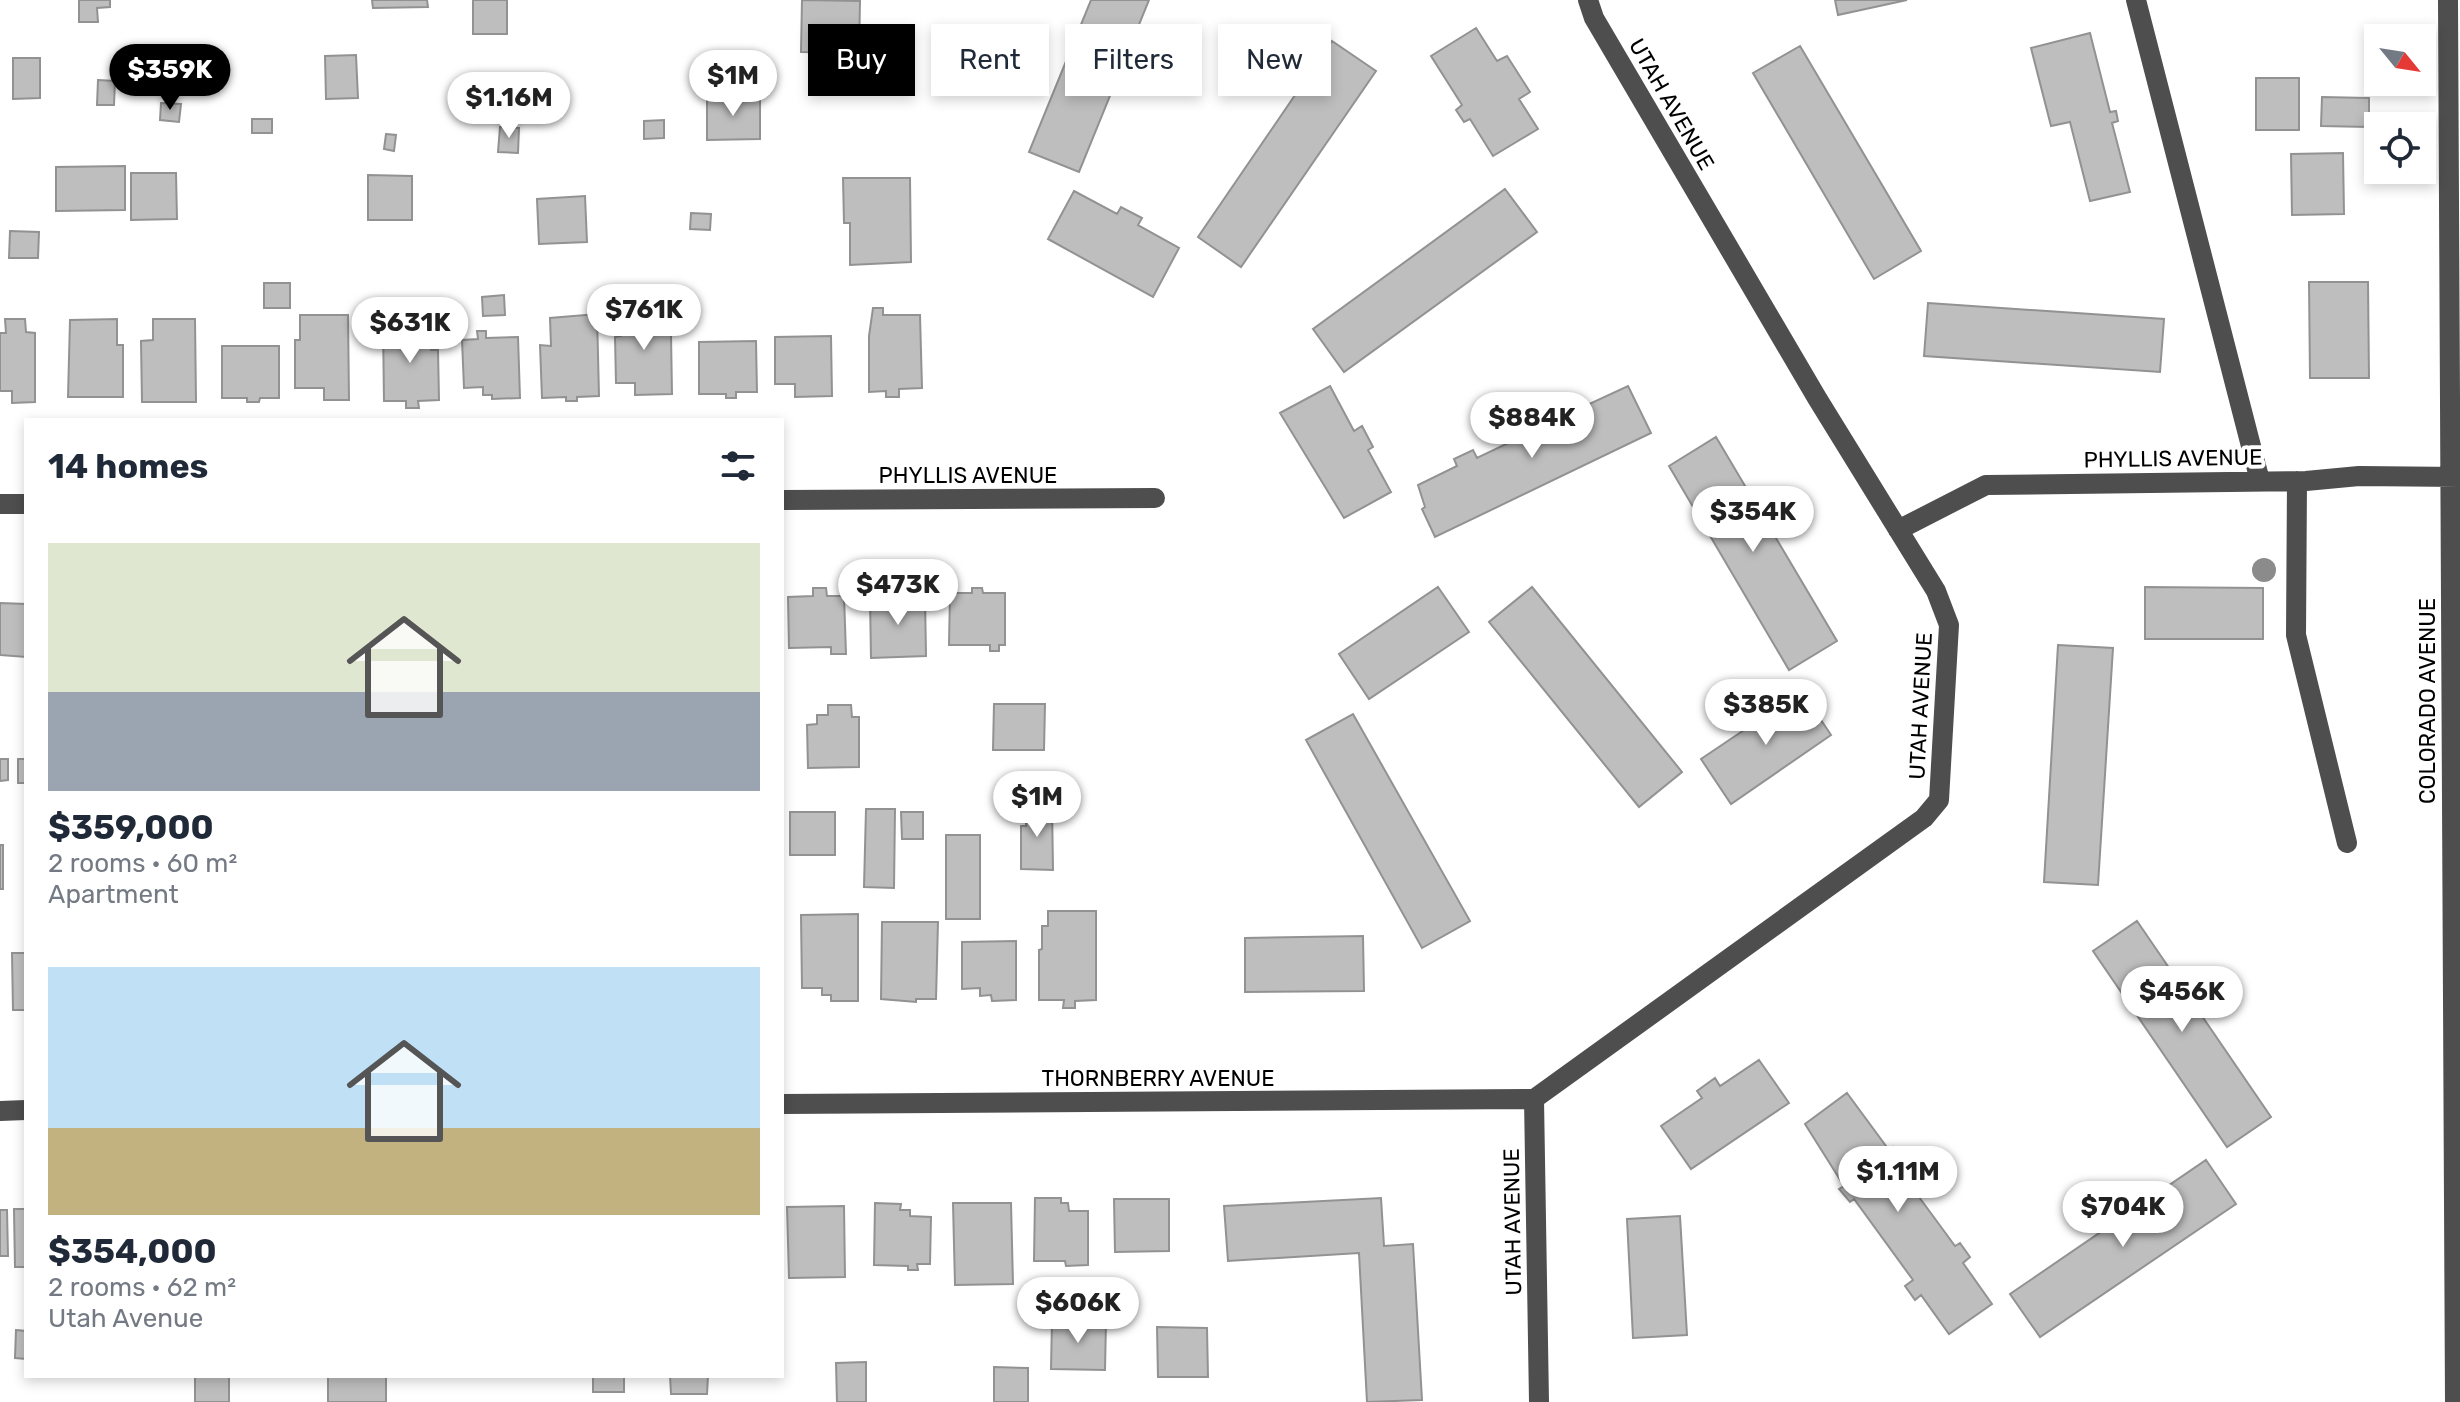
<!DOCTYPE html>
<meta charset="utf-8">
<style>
body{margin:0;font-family:Rubik,sans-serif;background:#f6f6f7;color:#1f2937;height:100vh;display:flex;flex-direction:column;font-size:30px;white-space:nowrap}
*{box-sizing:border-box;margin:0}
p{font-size:26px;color:#747a83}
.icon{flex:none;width:44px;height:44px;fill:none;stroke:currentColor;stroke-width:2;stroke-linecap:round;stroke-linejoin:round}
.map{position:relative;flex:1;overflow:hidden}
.details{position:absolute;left:24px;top:418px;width:760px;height:960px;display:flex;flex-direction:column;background:#fff;border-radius:0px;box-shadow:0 4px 12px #0003}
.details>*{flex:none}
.guide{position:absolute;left:808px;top:24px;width:760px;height:72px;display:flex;gap:16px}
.needle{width:52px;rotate:120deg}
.buttons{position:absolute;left:2364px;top:24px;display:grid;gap:16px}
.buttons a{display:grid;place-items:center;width:72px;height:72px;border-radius:0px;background:#fff;box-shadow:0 4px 12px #0003;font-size:40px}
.price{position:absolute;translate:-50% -68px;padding:0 18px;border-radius:28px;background:#fff;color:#222;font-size:26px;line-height:52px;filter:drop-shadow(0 2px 4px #0008)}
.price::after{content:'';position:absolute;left:50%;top:48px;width:24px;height:18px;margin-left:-12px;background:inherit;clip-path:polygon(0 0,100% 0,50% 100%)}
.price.active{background:#000;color:#fff}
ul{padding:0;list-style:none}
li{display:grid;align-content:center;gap:16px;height:424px;padding:0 24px}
li span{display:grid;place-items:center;height:248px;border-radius:0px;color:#555}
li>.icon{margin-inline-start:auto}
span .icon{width:144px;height:144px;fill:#fffc;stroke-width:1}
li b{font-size:34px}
h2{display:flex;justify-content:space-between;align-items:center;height:96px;padding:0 24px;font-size:34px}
.chip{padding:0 28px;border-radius:0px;background:#fff;box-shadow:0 4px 12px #0003;font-size:28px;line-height:72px}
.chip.active{background:#000;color:#fff}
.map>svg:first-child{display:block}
.building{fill:#bebebe;stroke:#929292;stroke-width:2}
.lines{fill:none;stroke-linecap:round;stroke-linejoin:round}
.minor{stroke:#4e4e4e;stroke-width:20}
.tree{fill:#8b8b8b}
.labels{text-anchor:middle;stroke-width:8;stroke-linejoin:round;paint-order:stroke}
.street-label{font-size:22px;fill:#000;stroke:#fff}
</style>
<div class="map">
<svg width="2460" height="1402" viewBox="0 0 2460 1402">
<rect width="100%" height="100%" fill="#fff"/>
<path class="building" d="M79 0H110V7L97 8 98 22H79Z
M372 0H427L428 7 373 8Z
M473 0H507V34H473Z
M802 0 860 1 859 53 801 52Z
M1091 0H1149L1079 172 1029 152Z
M1835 0H1907L1838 15Z
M1476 28 1497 61 1507 56 1530 92 1519 99 1538 129 1493 156 1470 119 1464 122 1456 110 1462 105 1431 56Z
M2090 33 2110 112 2116 111 2118 121 2112 123 2130 192 2090 201 2070 122 2051 126 2031 48Z
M1332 41 1376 71 1241 267 1198 237Z
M1800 46 1921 251 1874 279 1753 73Z
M356 55 358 98 326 99 325 56Z
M13 58H40V98L13 99Z
M2256 78H2299V130H2256Z
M98 80 115 81 114 105H97Z
M707 96H760V139L707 140Z
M2322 97 2369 98V127L2321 126Z
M161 103 181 104 179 122 160 120Z
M252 119H272V133H252Z
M664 120V138L644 139V121Z
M500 127 519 128 518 153 498 152Z
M386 134 396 135 394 151 384 149Z
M2343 153 2344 214 2292 215 2291 154Z
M125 166V210L56 211V167Z
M131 173H176L177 219 131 220Z
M368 175 412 176V220H368Z
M843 178H910L911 262 850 265V223H844Z
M1505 189 1537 232 1344 372 1313 329Z
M1074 191 1117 214 1121 207 1142 218 1138 225 1179 248 1153 297 1048 239Z
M585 196 587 242 539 244 537 199Z
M691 213 711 214 710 230 690 229Z
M10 231 39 232 38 258H9Z
M2309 282H2368L2369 378H2310Z
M264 283H290V308H264Z
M504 295 505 315 483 316 482 297Z
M1928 303 2164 319 2160 372 1924 356Z
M873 308H883V315H920L922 388 899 389V397H886V391L869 392V336Z
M666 310V334H671L672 394 635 395V383H616L615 337 621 336 620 311Z
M597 314 599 396 577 397V401H566V397L542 398 540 345 551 346 550 318Z
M300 315H348L349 400H324V388H295V340H300Z
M5 319H25L26 332 35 333V402L12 403V391H0V333H6Z
M117 319V345H123V397H68L70 320Z
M153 319H195L196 402H142L141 341 153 340Z
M431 324V350H438L439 400 418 401 419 408H406V401H384L383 325Z
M477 331H486V338L518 337 520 398 492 399V395H483V387L464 388 462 340 478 339Z
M831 336 832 396 795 397V384H775V337Z
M756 341 757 392H736V398H726V394H699V342Z
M222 346H279V398H260L259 402H247V398H222Z
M1330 386 1354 431 1362 426 1373 447 1368 450 1391 492 1344 518 1280 413Z
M1628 386 1651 433 1435 537 1422 509 1425 507 1418 485 1457 466 1454 459 1473 450 1477 458 1565 416 1561 408 1579 399 1583 407Z
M1716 437 1837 641 1789 670 1669 466Z
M1438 587 1469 632 1369 699 1339 654Z
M1532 587 1682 772 1639 807 1489 622Z
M2145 587 2263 588V639H2145Z
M813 588H826L827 596H844L846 654H831V647L789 648 788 597 813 596Z
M972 588H982L983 593H1005V645H999V651H990V645H949L950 593H972Z
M925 596 926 656 871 658 870 598Z
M0 603 26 604V657L0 655Z
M2058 645 2113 648 2098 885 2044 882Z
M1801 690 1831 735 1731 804 1701 759 1747 728 1743 723 1760 712 1762 717Z
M994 704H1045L1044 750H993Z
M828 705H851L852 717H859V767L808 768 807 725 817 724V715H828Z
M1353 714 1470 921 1422 948 1306 740Z
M0 759H8V780L0 781Z
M18 759H26V783H18Z
M1026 806H1052L1053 870 1021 869V826H1026Z
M866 809H895L894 888 864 887Z
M790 812H835V855H790Z
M901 812H923V839H902Z
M946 835H980V919H946Z
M0 845H3V889H0Z
M1048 911H1096V1000L1075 1001V1008H1063L1064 1000H1039V950L1042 949V926H1048Z
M858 914V1001H831V995H822V988H802L801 915Z
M2137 921 2271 1117 2227 1147 2093 951Z
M882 922H938L936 999H916V1002L881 999Z
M1363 936 1364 991 1245 992V938Z
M26 937V1010H13L12 953H26Z
M1016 941V1000L992 1001 991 995 980 996V988L962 989V942Z
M1759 1060 1789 1103 1691 1169 1661 1126 1702 1098 1697 1091 1715 1078 1720 1086Z
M1847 1093 1889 1150 1893 1147 1904 1161 1897 1167 1955 1246 1960 1243 1970 1257 1963 1263 1992 1304 1949 1334 1921 1295 1915 1300 1905 1286 1913 1280 1854 1199 1850 1202 1839 1189 1844 1186 1805 1124Z
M2206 1160 2236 1204 2040 1337 2010 1294Z
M1035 1198H1061V1203H1068L1069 1211H1088V1265L1066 1266 1065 1261H1034Z
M1381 1198 1384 1246 1413 1244 1422 1400 1367 1402 1359 1253 1228 1261 1224 1206Z
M1114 1199H1169V1251L1115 1252Z
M875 1203 901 1204 900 1210H910V1216L931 1217 930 1264H917L918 1270H908V1266L874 1265Z
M953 1203H1011L1013 1284 955 1285Z
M844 1206 845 1277 789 1278 787 1207Z
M14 1209H26V1267H15Z
M0 1210H7L8 1256H0Z
M1680 1216 1687 1335 1633 1338 1627 1219Z
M1052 1320 1106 1321 1105 1370 1051 1369Z
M1157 1327 1207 1328 1208 1377H1158Z
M16 1330 26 1331V1359L15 1358Z
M866 1362V1402H837L836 1363Z
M994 1367 1028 1368V1402H994Z
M195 1376H229V1402H195Z
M328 1376H386V1402H328Z
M593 1376H624V1392H593Z
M670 1376H708L707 1394H671Z"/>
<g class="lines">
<path class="minor" d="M2136 0 2260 481
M2448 0 2455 1402
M2297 481 2296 635 2347 843
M782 500 1155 498
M0 504H26
M1898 530 1986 485 2306 481 2359 476 2460 477
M782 1104 1534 1099
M0 1111 26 1110
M1539 1402 1534 1099 1924 818 1939 800 1949 625 1936 591 1817 398 1594 18 1588 0"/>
</g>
<circle class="tree" cx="2264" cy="570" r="12"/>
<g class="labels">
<g class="street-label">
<text transform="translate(1672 104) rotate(60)" y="8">UTAH AVENUE</text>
<text transform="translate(2173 458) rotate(-1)" y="8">PHYLLIS AVENUE</text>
<text x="968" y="483">PHYLLIS AVENUE</text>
<text transform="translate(2427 701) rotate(-90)" y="8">COLORADO AVENUE</text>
<text transform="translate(1920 706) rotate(-87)" y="8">UTAH AVENUE</text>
<text x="1158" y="1086">THORNBERRY AVENUE</text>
<text transform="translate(1512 1222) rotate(-91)" y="8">UTAH AVENUE</text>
</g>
</g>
</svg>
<div class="buttons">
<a><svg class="needle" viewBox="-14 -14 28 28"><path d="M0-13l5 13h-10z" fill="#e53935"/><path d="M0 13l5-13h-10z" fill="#747a83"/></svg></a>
<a><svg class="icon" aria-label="locate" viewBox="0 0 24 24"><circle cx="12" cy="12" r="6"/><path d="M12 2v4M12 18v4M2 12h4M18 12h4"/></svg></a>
</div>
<b class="price active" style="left:170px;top:112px">$359K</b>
<b class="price" style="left:733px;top:118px">$1M</b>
<b class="price" style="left:509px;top:140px">$1.16M</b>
<b class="price" style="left:644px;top:352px">$761K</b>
<b class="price" style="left:410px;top:365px">$631K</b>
<b class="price" style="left:1532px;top:460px">$884K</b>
<b class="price" style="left:1753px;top:554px">$354K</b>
<b class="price" style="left:898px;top:627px">$473K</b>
<b class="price" style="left:1766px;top:747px">$385K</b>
<b class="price" style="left:1037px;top:839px">$1M</b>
<b class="price" style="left:2182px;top:1034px">$456K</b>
<b class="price" style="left:1898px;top:1214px">$1.11M</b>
<b class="price" style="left:2123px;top:1249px">$704K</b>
<b class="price" style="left:1078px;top:1345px">$606K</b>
<div class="guide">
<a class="chip active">Buy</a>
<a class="chip">Rent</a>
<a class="chip">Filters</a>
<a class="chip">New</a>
</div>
<section class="details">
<h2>14 homes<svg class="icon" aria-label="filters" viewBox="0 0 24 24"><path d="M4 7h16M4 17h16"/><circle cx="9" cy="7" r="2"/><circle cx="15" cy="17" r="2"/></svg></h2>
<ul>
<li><span style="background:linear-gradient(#dfe7d0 60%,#9aa5b1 0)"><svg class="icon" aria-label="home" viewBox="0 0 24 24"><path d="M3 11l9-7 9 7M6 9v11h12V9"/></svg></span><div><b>$359,000</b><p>2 rooms · 60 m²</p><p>Apartment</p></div></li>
<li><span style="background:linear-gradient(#bfe0f5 65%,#c2b280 0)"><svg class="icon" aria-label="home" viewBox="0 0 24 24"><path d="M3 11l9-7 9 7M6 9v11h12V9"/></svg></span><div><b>$354,000</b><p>2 rooms · 62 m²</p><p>Utah Avenue</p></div></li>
</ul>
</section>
</div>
